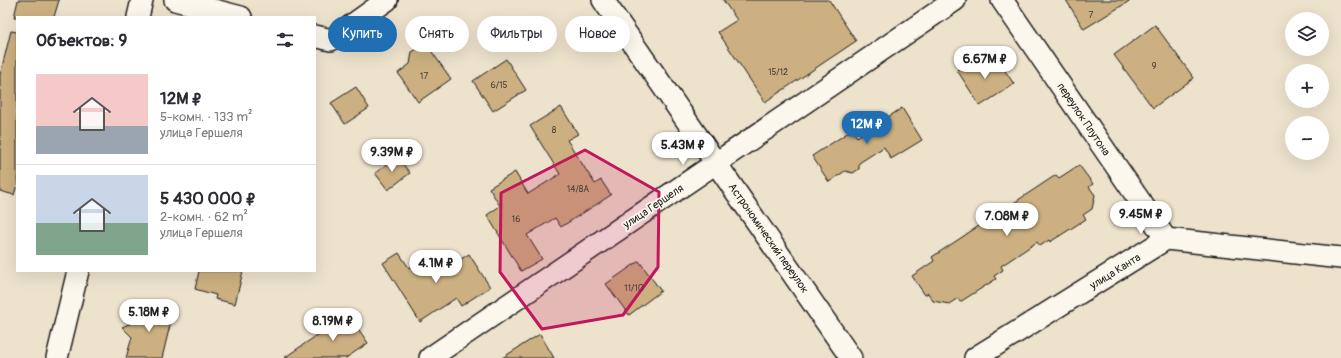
<!DOCTYPE html>
<html lang="ru">
<meta charset="utf-8">
<style>
body{margin:0;font-family:Pangolin,sans-serif;background:#f7f7f7;color:#2b2b33;height:100vh;display:flex;flex-direction:column;font-size:15px;white-space:nowrap}
*{box-sizing:border-box;margin:0}
p{font-size:13px;color:#7c7c81}
.icon{flex:none;width:22px;height:22px;fill:none;stroke:currentColor;stroke-width:2;stroke-linecap:round;stroke-linejoin:round}
.map{position:relative;flex:1;overflow:hidden}
.drawer{position:absolute;left:16px;top:16px;width:300px;height:256px;display:flex;flex-direction:column;background:#fff;border-radius:0px;box-shadow:0 4px 16px #0002}
.drawer>*{flex:none}
.guide{position:absolute;left:328px;top:16px;width:380px;height:36px;display:flex;gap:8px}
.controls{position:absolute;left:1285px;top:12px;display:grid;gap:8px}
.controls a{display:grid;place-items:center;width:44px;height:44px;border-radius:50%;background:#fff;box-shadow:0 4px 16px #0002;font-size:20px}
.price{position:absolute;translate:-50% -34px;padding:0 9px;border-radius:14px;background:#fff;color:#222;font-size:13px;line-height:26px;filter:drop-shadow(0 1px 2px #0008)}
.price::after{content:'';position:absolute;left:50%;top:24px;width:12px;height:9px;margin-left:-6px;background:inherit;clip-path:polygon(0 0,100% 0,50% 100%)}
.price.on{background:#1f6fb2;color:#fff}
ul{padding:0;list-style:none}
li{display:flex;align-items:center;gap:12px;height:100px;padding:0 20px}
li+li{border-top:1px solid #e1e1e2}
li span{display:grid;place-items:center;flex:none;width:112px;height:80px;border-radius:0px;color:#555}
li>.icon{margin-inline-start:auto}
span .icon{width:48px;height:48px;fill:#fffc;stroke-width:1}
li b{font-size:17px}
h2{display:flex;justify-content:space-between;align-items:center;height:48px;padding:0 20px;font-size:17px}
.tag{padding:0 14px;border-radius:18px;background:#fff;box-shadow:0 4px 16px #0002;font-size:14px;line-height:36px}
.tag.on{background:#1f6fb2;color:#fff}
.map>svg:first-child{display:block}
.building{fill:#ccb081;stroke:#1c1c1c}
.lines{fill:none;stroke-linecap:round;stroke-linejoin:round}
.minor-casing{stroke:#1c1c1c;stroke-width:24}
.minor{stroke:#fbf7ec;stroke-width:21}
.marked{fill:#c2185b;fill-opacity:0.2;stroke:#c2185b;stroke-width:3;stroke-linejoin:round}
.labels{text-anchor:middle;stroke-width:3.5;stroke-linejoin:round;paint-order:stroke}
.number-label{font-size:9px;fill:#484135}
.street-label{font-size:11px;fill:#1c1c1c;stroke:#fbf7ec}
</style>
<div class="map">
<svg width="1341" height="358" viewBox="0 0 1341 358">
<rect width="100%" height="100%" fill="#ede2cc"/>
<filter id="ink" filterUnits="userSpaceOnUse"><feTurbulence type="fractalNoise" baseFrequency=".025" numOctaves="2"/><feDisplacementMap in="SourceGraphic" scale="8" xChannelSelector="R" yChannelSelector="G"/><feConvolveMatrix kernelMatrix="1 2 1 2 8 2 1 2 1" color-interpolation-filters="sRGB"/></filter>
<g filter="url(#ink)">
<path class="building" d="M18 0H59L54 17H14Z
M723 0H829L856 41 765 102 718 32 737 20Z
M1066 0H1131L1084 29Z
M1155 25 1194 78 1153 108 1114 55Z
M11 31 17 32V185L14 195 0 191V75Z
M419 48 430 49 451 79 418 102 398 73 410 64 412 52Z
M977 57 986 70 999 62 1014 84 980 106 957 70Z
M506 59 526 90 493 111 473 81Z
M356 87 369 108 345 124 331 103Z
M561 107 578 134 567 140 595 184 601 180 611 195 561 227 555 218 527 235 542 259 521 271 487 215 500 206 489 188 515 172 528 194 560 174 530 126Z
M902 108 922 140 891 159 884 147 859 163V169L853 173 845 171 829 182 812 156 852 130 857 137Z
M397 157 410 173 388 190 375 173Z
M1079 165 1093 184 1089 187 1095 195 1092 209 1083 215 1086 219 1050 242 1049 240 1040 246 1037 242 1001 266 1003 270 994 276 996 279 960 302 958 298 949 304 933 301 928 293 925 295 912 276 934 261 932 257 1056 175 1059 178Z
M399 253 409 268 423 259 434 276 469 254 490 287 461 306 456 298 420 322 383 263Z
M639 261 661 291 629 315 606 284Z
M199 271H243L235 304 215 299 216 295 195 289Z
M139 304 173 313 162 358H126L132 337 122 327 134 322Z
M348 314 368 343 346 358H284Z
M540 334 554 358H502Z"/>
<g class="lines">
<g class="minor-casing">
<path id="minor" d="M175 0 241 17
M603 0 851 358
M1002 0 1166 239
M138 17 142 0
M315 36 331 40 387 0
M57 358 78 271
M430 358 955 0
M975 358 1166 239 1341 258"/>
</g>
<use href="#minor" class="minor"/>
</g>
</g>
<path class="marked" d="M585 150 659 192 658 267 623 315 542 329 500 272 501 193Z"/>
<g class="labels">
<g class="number-label">
<text x="1091" y="18">7</text>
<text x="1154" y="69">9</text>
<text x="778" y="75">15/12</text>
<text x="424" y="79">17</text>
<text x="499" y="88">6/15</text>
<text x="554" y="133">8</text>
<text x="578" y="192">14/8А</text>
<text x="516" y="222">16</text>
<text x="634" y="291">11/10</text>
</g>
<g class="street-label">
<text transform="translate(1084 119) rotate(56)" y="4">переулок Плутона</text>
<text transform="translate(653 206) rotate(-34)" y="4">улица Гершеля</text>
<text transform="translate(769 238) rotate(55)" y="4">Астрономический переулок</text>
<text transform="translate(1115 271) rotate(-32)" y="4">улица Канта</text>
</g>
</g>
</svg>
<div class="controls">
<a><svg class="icon" aria-label="layers" viewBox="0 0 24 24"><path d="M12 4l9 5-9 5-9-5zM3 14l9 5 9-5"/></svg></a>
<a>+</a>
<a>−</a>
</div>
<b class="price" style="left:985px;top:80px">6.67M ₽</b>
<b class="price on" style="left:867px;top:145px">12M ₽</b>
<b class="price" style="left:683px;top:166px">5.43M ₽</b>
<b class="price" style="left:392px;top:173px">9.39M ₽</b>
<b class="price" style="left:1141px;top:235px">9.45M ₽</b>
<b class="price" style="left:1007px;top:237px">7.08M ₽</b>
<b class="price" style="left:436px;top:284px">4.1M ₽</b>
<b class="price" style="left:149px;top:333px">5.18M ₽</b>
<b class="price" style="left:333px;top:342px">8.19M ₽</b>
<div class="guide">
<a class="tag on">Купить</a>
<a class="tag">Снять</a>
<a class="tag">Фильтры</a>
<a class="tag">Новое</a>
</div>
<section class="drawer">
<h2>Объектов: 9<svg class="icon" aria-label="filters" viewBox="0 0 24 24"><path d="M4 7h16M4 17h16"/><circle cx="9" cy="7" r="2"/><circle cx="15" cy="17" r="2"/></svg></h2>
<ul>
<li><span style="background:linear-gradient(#f6c9c9 65%,#9aa5b1 0)"><svg class="icon" aria-label="home" viewBox="0 0 24 24"><path d="M3 11l9-7 9 7M6 9v11h12V9"/></svg></span><div><b>12M ₽</b><p>5-комн. · 133 m²</p><p>улица Гершеля</p></div></li>
<li><span style="background:linear-gradient(#c9d6e8 60%,#7fa58c 0)"><svg class="icon" aria-label="home" viewBox="0 0 24 24"><path d="M3 11l9-7 9 7M6 9v11h12V9"/></svg></span><div><b>5 430 000 ₽</b><p>2-комн. · 62 m²</p><p>улица Гершеля</p></div></li>
</ul>
</section>
</div>
